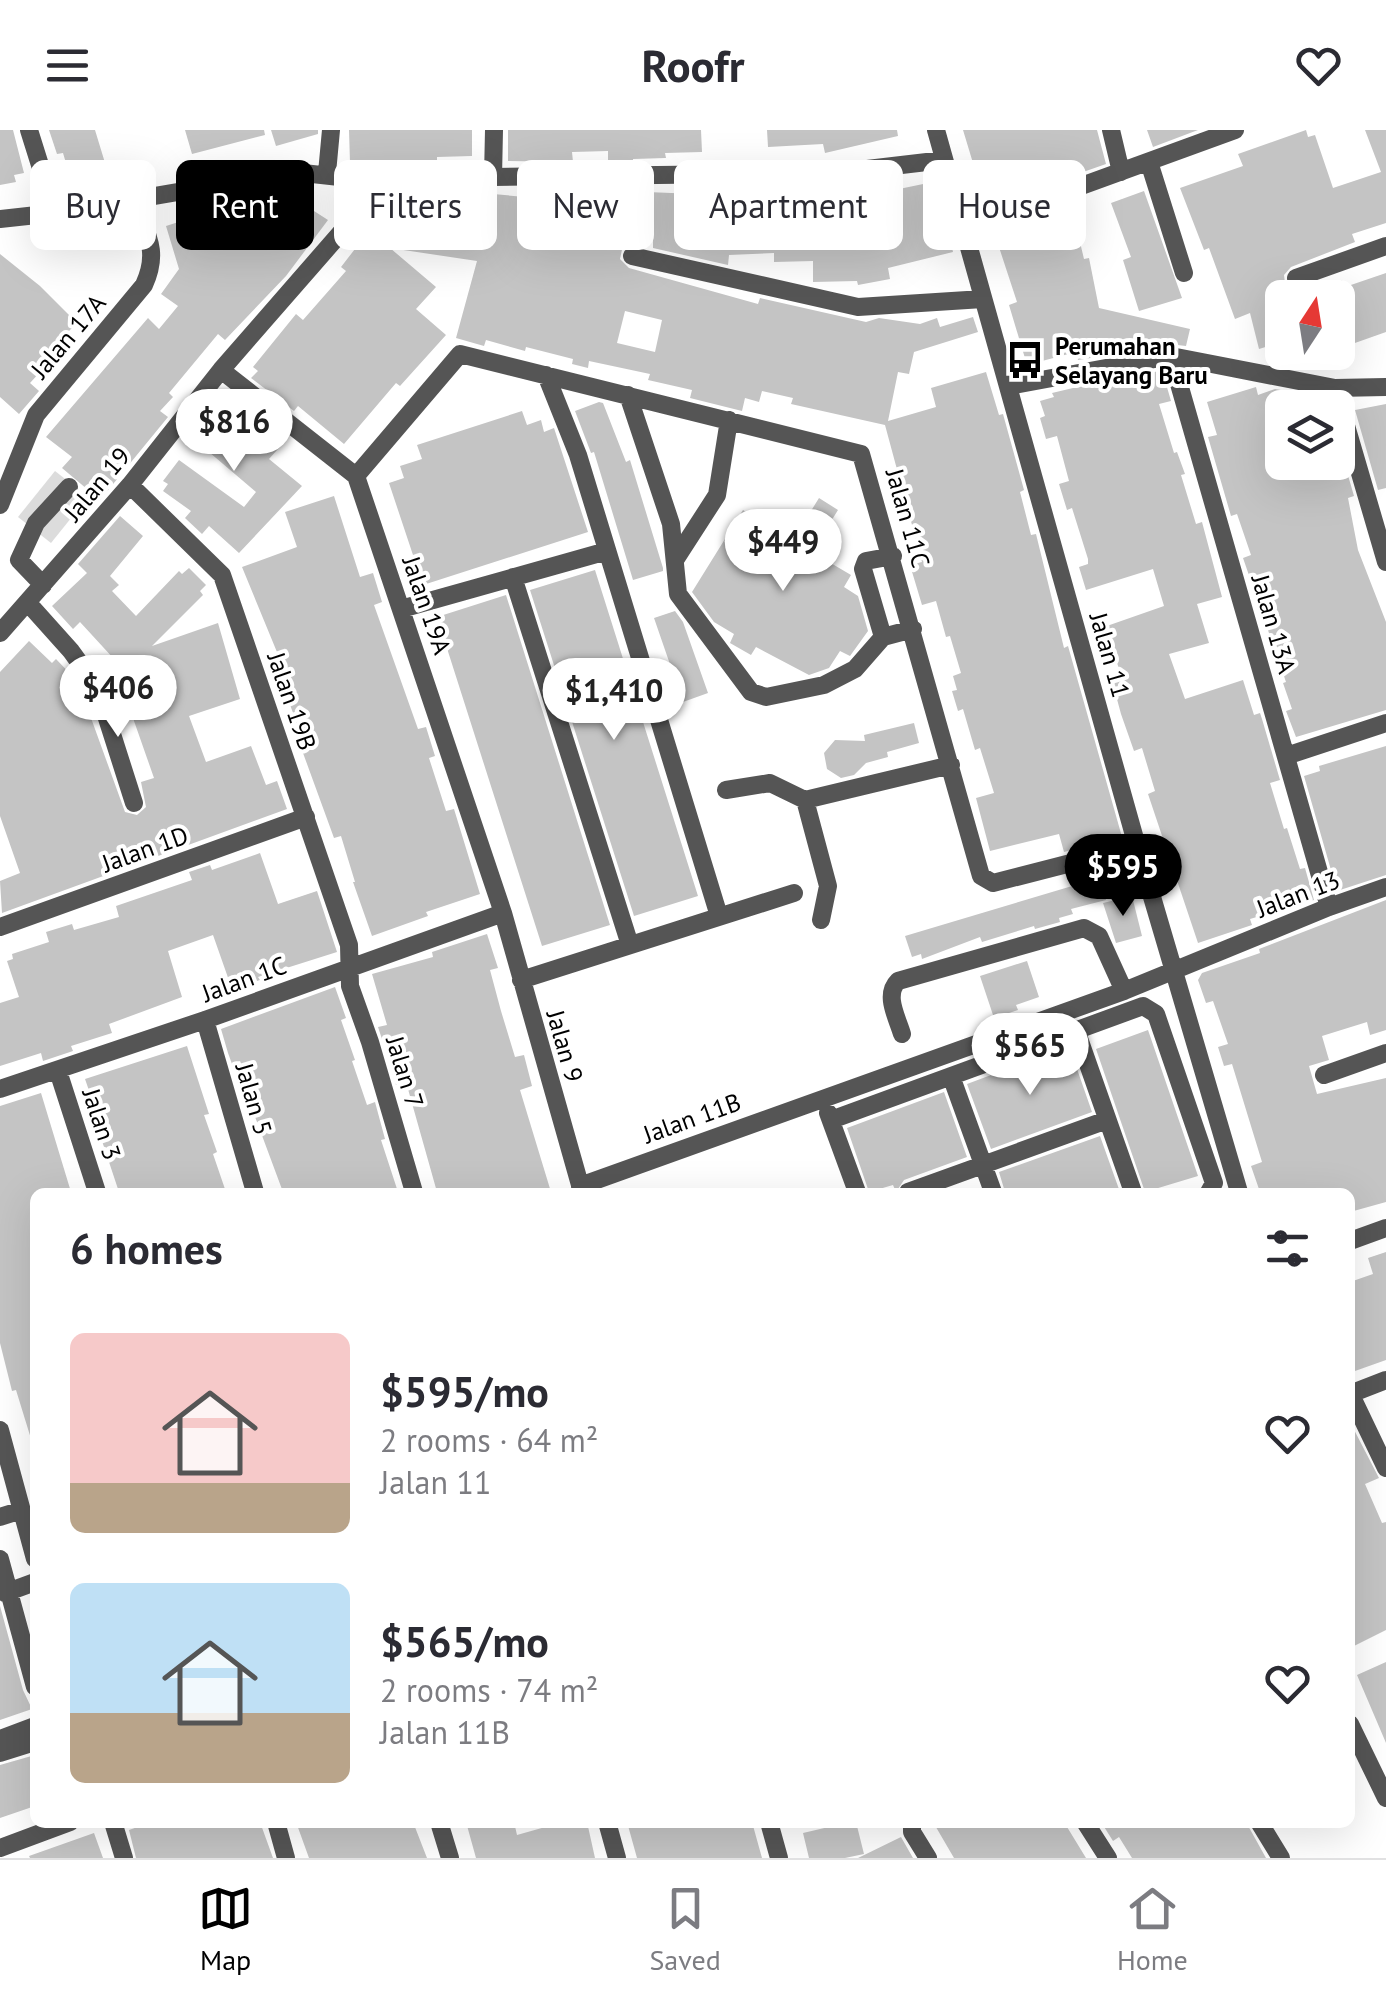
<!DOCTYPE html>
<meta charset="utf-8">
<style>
body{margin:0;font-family:"PT Sans",sans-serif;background:#f7f7f7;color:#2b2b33;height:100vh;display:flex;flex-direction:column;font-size:38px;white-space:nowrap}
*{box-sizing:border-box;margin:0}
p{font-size:32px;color:#7c7c81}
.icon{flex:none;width:55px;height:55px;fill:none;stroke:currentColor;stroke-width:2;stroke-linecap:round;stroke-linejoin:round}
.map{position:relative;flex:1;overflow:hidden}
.panel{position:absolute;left:30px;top:1058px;width:1325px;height:640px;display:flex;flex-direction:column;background:#fff;border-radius:15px;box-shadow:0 10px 40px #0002}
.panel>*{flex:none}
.guide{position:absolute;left:30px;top:30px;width:1328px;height:90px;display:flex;gap:20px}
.needle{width:65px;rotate:12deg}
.buttons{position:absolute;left:1265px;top:150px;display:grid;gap:20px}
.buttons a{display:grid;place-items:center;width:90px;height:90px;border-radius:15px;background:#fff;box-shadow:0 10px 40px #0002;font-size:50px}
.price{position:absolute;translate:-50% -85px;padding:0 22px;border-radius:35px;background:#fff;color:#222;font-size:32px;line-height:65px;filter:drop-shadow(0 2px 5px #0008)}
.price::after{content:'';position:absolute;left:50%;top:60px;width:30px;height:22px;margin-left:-15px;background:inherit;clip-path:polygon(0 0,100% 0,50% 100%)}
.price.selected{background:#000;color:#fff}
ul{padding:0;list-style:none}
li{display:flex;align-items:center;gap:30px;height:250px;padding:0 40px}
li span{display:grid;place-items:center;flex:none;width:280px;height:200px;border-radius:15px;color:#555}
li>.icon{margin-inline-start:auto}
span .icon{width:120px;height:120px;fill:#fffc;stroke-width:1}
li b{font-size:42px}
h2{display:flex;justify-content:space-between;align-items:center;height:120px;padding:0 40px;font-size:42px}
.tag{padding:0 35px;border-radius:15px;background:#fff;box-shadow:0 10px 40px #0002;font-size:35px;line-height:90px}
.tag.selected{background:#000;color:#fff}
header{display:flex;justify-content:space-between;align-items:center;height:130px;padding:0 40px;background:#fff;font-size:45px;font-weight:700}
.tabs{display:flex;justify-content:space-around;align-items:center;height:140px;border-top:2px solid #e1e1e2;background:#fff;font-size:28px;color:#7c7c81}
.tabs a{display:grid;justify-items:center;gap:5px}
.tabs .selected{color:#000}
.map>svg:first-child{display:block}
.green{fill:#dcdcdc}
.building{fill:#c4c4c4;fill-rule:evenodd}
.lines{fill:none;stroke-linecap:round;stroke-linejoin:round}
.minor{stroke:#555;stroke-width:18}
.labels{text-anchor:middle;stroke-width:8;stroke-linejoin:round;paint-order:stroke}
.street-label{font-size:25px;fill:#000;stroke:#fff}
.poi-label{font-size:25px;font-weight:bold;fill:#000;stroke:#fff;text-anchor:start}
</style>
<header><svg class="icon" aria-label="menu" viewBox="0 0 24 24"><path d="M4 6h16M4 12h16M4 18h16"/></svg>Roofr<svg class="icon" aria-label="heart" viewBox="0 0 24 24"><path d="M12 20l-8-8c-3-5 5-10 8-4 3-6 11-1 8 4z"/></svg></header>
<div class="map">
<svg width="1386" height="1728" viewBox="0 0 1386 1728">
<rect width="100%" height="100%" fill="#fff"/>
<path class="green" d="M55 341 88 367 51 413 18 387Z"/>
<path class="building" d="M0 0H13L24 43 14 45 16 52 0 55Z
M49 0H95L109 46 73 57 63 23 57 24Z
M185 0H264L265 5 192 24Z
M271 0H318V4L276 16Z
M349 0H472V26L437 27V37L414 38V32L350 33Z
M508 0H701L702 22 665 23 666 28 633 29V33H608V21L572 22 573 32 508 31Z
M767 0H897L898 6 825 23 823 14 768 17Z
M963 0H1097L1106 34 986 76Z
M1147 0H1198L1153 17Z
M1306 0 1308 7 1315 5 1333 58 1381 42 1365 0H1386V93L1352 104 1355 112 1291 137 1284 145 1285 153 1293 160 1308 157 1309 161 1342 150 1345 157 1386 143V202L1338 219V168H1282V212L1259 219 1250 183 1235 189 1209 118 1204 120 1180 58 1243 36 1238 24Z
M928 53 939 97 947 95 953 122 888 138 890 149 858 155 857 151 813 152V131L774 132V123L729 125 728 135 653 118V102L626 101 620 129 629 138 758 174 760 168 866 192 879 188 920 194 937 188 940 197 973 187 978 202 914 222 909 244 898 242 888 291 936 277 931 258 986 242 999 285 1003 284 1024 360 1020 362 1031 405 1036 404 1064 518 1068 516 1122 707 1064 722 1059 704 990 721 976 668 994 663 980 618 975 620 963 579 958 581 952 561 957 560 953 546 961 543 950 506 946 507 936 471 922 475 910 435 922 432 885 295 791 274 793 268 762 261 759 272 745 268 742 281 690 268 692 260 648 250 650 244 589 231 588 238 572 234 573 229 526 217 525 221 486 210 484 216 456 208 477 131 390 118 436 157 416 179 446 205 400 256 396 253 390 260 344 314 298 276 294 281 251 248 258 241 253 237 296 184 303 190 346 141 341 137 365 106 369 110 379 99 391 109 402 64 440 70 439 75 484 82 485 69H492L493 64 547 69 548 59 589 62 588 65 646 72V62L697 64 696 76 734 75V71L792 69V61L827 58H840L841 64 874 58 875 64ZM625 181 662 190 655 222 617 213Z
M1144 61 1182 168 1139 181 1123 130 1131 127 1111 73Z
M286 63 328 90 286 146 225 210 218 204 169 263 173 267 160 281 168 287 100 370 62 338 72 327 46 307 148 188 159 199 178 176 161 164 179 139 166 96 216 80 232 65 240 74 247 67 270 89Z
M1073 83 1084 129 1089 128 1099 178 1190 199 1186 216 1169 214 1152 217 1135 213 1134 220 1121 222 1095 217 1097 227 1078 230 1076 222 1027 235 1009 175 1017 172 996 108Z
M0 124 40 156 77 193 57 213 62 218 30 253 39 261 19 284 0 267Z
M1162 240 1171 271 1159 274 1174 323 1177 322 1185 344 1181 345 1196 394 1202 392 1222 467 1197 474 1209 513 1169 524 1185 569 1243 550 1254 585 1260 583 1262 589 1280 650 1270 653 1284 699 1287 698 1300 739 1305 738 1314 770 1250 789 1252 795 1198 813 1148 664 1155 661 1142 618 1134 621 1121 584 1111 547 1121 544 1104 497 1164 476 1153 439 1086 460 1079 437 1088 434V429L1072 378 1067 380 1059 354 1069 351 1057 306 1046 309 1040 288 1045 286 1040 271 1054 267 1052 263 1094 253 1096 258Z
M1256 257 1258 265 1275 259 1281 260 1283 265 1303 264 1307 278H1282V332H1338V311L1354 366 1348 368 1358 420 1386 492V580L1296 607 1286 581 1292 579 1283 553 1286 552 1243 428 1251 425 1237 384 1231 386 1208 307 1217 305 1207 272Z
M227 262 277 300 286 310 269 329 302 356 239 423 209 396 202 404 185 388 191 381 163 361 168 354 163 351 179 330 244 377 256 362 189 305Z
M599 272 603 273 626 332 630 330 663 438V441L633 450 594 322 591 323 575 281Z
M1386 274V358L1378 360 1355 280Z
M522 281 527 295 541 290 544 302 554 298 588 402 423 455 389 353 404 348 400 336 422 329 417 315Z
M334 366 360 447 373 443 382 472 374 475 418 599 426 597 435 626 429 628 446 681 454 679 480 764 426 782 428 786 372 806 353 752H355L341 706 334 708 295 601 299 599 286 564 293 561 242 437 297 417 285 382Z
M819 368 838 380 812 422 851 445 844 457 858 466 868 501 850 526 840 521 829 538 809 545 756 517 751 525 730 513 734 504 714 492 692 462 743 380 793 410Z
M120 386 143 406 110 446 119 455 112 461 136 486 179 441 182 444 189 438 206 455 200 461 203 465 152 516 218 493 240 569 189 586 206 632 251 616 266 655 277 651 287 679 2 783 0 751 20 743 0 686V542L29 511 52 533 56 529 78 552 125 682 137 685 146 677 141 652 154 648 127 571 131 569 126 555 114 529 80 492 73 499 52 476 87 443 78 434Z
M595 440 698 766 634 786 530 460Z
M506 465 610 795 542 816 437 487Z
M675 481 683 492 708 563 683 572 654 488Z
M914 593 919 613 887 622 888 627 866 633 854 645 841 648 827 639 824 623 835 610 865 611 864 605Z
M1386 616V745L1337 761 1304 646 1320 641 1319 636Z
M260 723 278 774 317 761 337 822 258 847 260 850 232 859 213 805 168 821 182 867 109 894 112 903 71 916 73 921 43 931 41 923 0 936V873L19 867 7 831 13 829 12 824 49 812 46 802 72 794 74 800 119 787 116 776 192 750 189 742 210 735 212 740Z
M1099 748 1106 770 1071 779 1073 784 1059 788 1060 792 1035 799 1034 796 982 812 980 807 922 829 921 824 912 827 905 806Z
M1132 766 1142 806 1116 813 1103 773Z
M1386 770V900L1370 905 1367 892 1322 906 1329 930 1309 936 1317 964 1386 948V1072L1350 1082V1062H1260L1251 1036 1262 1032 1232 934 1224 936 1218 917 1228 914 1213 871 1206 873 1198 850 1202 843 1260 823 1259 819Z
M487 804 498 838 490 840 501 881 515 927 524 925 532 956 520 960 551 1062H437L406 952 396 955 391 939 398 936 390 910 383 912 378 897 387 895 372 844 433 827 432 822Z
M1027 831 1039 867 1016 875 1018 880 994 888 980 846Z
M335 857 346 888 341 890 355 930 352 931 367 975 375 972 385 1009 381 1010 398 1062H283L251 976 256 974 240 931 232 934 228 923 221 899Z
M1148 900 1198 1046 1145 1062 1096 919Z
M187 916 209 984 204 985 217 1022 213 1024 226 1062H119L100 1005 104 1004 85 949Z
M1069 916 1092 982 991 1019 967 954Z
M944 962 967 1027 904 1050 896 1062 893 1055 869 1062 847 998Z
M41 963 71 1062H35V1311L32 1312 16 1260 12 1261 0 1213V976Z
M1100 1006 1120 1062H1005L999 1042Z
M1386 1122V1230L1355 1241 1350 1228V1152L1373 1144 1368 1128Z
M1350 1292 1379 1348 1365 1354 1382 1393 1386 1392V1500L1350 1518Z
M0 1476 23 1560 32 1579 0 1590Z
M1386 1532V1613L1357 1545Z
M35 1625V1676L0 1688V1635Z
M152 1692H260L273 1728H136L129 1700Z
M296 1692H413L427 1728H309Z
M466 1692H514L517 1705 563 1692H587L595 1728H476Z
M627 1692H752L762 1728H637Z
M833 1692H856L864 1724 845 1728H809L803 1703 833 1696Z
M933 1692H1064L1086 1728H954Z
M1101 1692H1246L1266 1728H1132L1119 1707 1113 1711Z
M94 1703 103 1728H30L29 1726Z
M901 1707 913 1728H858Z"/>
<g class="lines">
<path class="minor" d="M29 0 55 83
M936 0 1137 716 1239 1062
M1111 0 1121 42
M1149 32 1184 143
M327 43 331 0
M493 47 494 0
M0 89 55 83 294 42 385 52 493 47 833 43 944 30
M963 99 1235 0
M632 126 858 177 983 169
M1296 148 1386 116
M1171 226 1329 777
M221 240 356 346 503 783 582 1062
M546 245 578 325 719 786
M1009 256 1171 226 1335 258 1386 257
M1335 258 1386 432
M628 265 671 394 678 464 751 562 766 567 824 555 855 539 883 507 913 499
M356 346 460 224 861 324 981 746 993 753 1137 716
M130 355 222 445 349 815 350 856 370 912 414 1062
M0 375 36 285 144 155C160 120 146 104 134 70
M675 430 717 365 729 290
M513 447 630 815
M43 455 19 430 36 393 69 357
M28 473 71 521 97 557 134 673
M401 479 607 421
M0 503 130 355 221 240 385 52
M883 507 863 439 866 431 893 426
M1286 626 1386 593
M726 660 770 653 805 670
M821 790 828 756 805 670 951 635
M0 797 306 687
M521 850 794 763
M205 890 255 1062
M1076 900 1133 1062
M902 904C897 887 884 865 898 851L1084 798 1099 806 1124 861
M58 941 97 1062
M1324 945 1386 923
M951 946 993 1062
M0 959 205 890 503 783
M828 983 857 1062
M831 990 1143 876 1156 884 1214 1053 1209 1062
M580 1056 1124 861 1329 777 1386 757
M908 1062 1107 990
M1350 1111 1386 1098
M1350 1263 1386 1338
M1350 1264 1386 1250
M0 1300 35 1429
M0 1387 22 1380
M0 1429 35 1557
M5 1463 35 1452
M1350 1594 1386 1668
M0 1609 35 1596
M0 1623 35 1612
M113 1692 124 1728
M276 1692 286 1728
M439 1692 450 1728
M607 1692 617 1728
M769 1692 779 1728
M912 1692V1702L928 1728
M1085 1692 1108 1728
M1259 1692 1281 1728
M0 1718 70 1692"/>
</g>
<defs>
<g id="bus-bare" transform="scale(3)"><path d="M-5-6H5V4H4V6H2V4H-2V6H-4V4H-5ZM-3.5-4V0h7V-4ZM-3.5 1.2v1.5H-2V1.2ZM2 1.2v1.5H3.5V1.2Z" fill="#000" stroke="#fff" stroke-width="2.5" paint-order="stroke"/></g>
</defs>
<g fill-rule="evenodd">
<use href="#bus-bare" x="1025" y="230"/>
</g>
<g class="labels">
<g class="street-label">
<text transform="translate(68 206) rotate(-50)" y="9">Jalan 17A</text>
<text transform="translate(97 354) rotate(-50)" y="9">Jalan 19</text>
<text transform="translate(908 388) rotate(74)" y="9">Jalan 11C</text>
<text transform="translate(427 475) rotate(71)" y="9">Jalan 19A</text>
<text transform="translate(1274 494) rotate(74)" y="9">Jalan 13A</text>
<text transform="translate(1110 525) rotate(74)" y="9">Jalan 11</text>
<text transform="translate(292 571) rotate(71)" y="9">Jalan 19B</text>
<text transform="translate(145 719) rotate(-20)" y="9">Jalan 1D</text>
<text transform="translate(1298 764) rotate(-21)" y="9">Jalan 13</text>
<text transform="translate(244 849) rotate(-20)" y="9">Jalan 1C</text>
<text transform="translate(565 916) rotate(74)" y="9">Jalan 9</text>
<text transform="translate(405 942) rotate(73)" y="9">Jalan 7</text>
<text transform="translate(254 969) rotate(74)" y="9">Jalan 5</text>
<text transform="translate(692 988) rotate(-20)" y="9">Jalan 11B</text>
<text transform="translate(102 994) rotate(72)" y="9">Jalan 3</text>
</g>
<g class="poi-label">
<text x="1055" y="225">Perumahan<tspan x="1055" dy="29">Selayang Baru</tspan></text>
</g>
</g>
</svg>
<div class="buttons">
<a><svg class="needle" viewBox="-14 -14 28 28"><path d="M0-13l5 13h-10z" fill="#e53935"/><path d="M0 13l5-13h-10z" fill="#7c7c81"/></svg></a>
<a><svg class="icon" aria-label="layers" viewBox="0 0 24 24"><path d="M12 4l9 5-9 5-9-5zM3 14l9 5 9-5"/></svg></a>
</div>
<b class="price" style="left:234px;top:344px">$816</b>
<b class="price" style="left:783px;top:464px">$449</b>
<b class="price" style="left:118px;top:610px">$406</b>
<b class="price" style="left:614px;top:613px">$1,410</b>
<b class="price selected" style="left:1123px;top:789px">$595</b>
<b class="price" style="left:1030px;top:968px">$565</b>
<div class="guide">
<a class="tag">Buy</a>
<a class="tag selected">Rent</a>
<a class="tag">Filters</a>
<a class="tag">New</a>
<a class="tag">Apartment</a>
<a class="tag">House</a>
</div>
<section class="panel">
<h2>6 homes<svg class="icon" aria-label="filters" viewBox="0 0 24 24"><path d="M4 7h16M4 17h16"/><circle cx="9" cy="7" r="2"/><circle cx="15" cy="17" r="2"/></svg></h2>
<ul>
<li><span style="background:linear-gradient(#f6c9c9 75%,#b9a48a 0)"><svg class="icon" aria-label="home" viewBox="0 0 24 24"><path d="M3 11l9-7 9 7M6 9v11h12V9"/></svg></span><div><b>$595/mo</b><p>2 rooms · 64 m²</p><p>Jalan 11</p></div><svg class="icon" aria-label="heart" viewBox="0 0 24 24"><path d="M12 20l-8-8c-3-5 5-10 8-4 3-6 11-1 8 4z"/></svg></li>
<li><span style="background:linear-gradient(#bfe0f5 65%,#b9a48a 0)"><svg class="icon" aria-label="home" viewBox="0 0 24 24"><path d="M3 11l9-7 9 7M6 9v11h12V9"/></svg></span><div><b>$565/mo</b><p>2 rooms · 74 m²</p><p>Jalan 11B</p></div><svg class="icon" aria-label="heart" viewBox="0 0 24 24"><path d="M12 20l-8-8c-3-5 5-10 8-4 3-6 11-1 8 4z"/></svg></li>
</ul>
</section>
</div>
<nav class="tabs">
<a class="selected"><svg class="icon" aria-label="map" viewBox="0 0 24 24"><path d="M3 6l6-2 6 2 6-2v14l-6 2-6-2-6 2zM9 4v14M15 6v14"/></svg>Map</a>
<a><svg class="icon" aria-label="saved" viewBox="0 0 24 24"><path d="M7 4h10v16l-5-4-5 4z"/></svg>Saved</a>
<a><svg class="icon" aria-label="home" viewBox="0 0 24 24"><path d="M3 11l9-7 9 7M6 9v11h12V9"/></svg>Home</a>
</nav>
